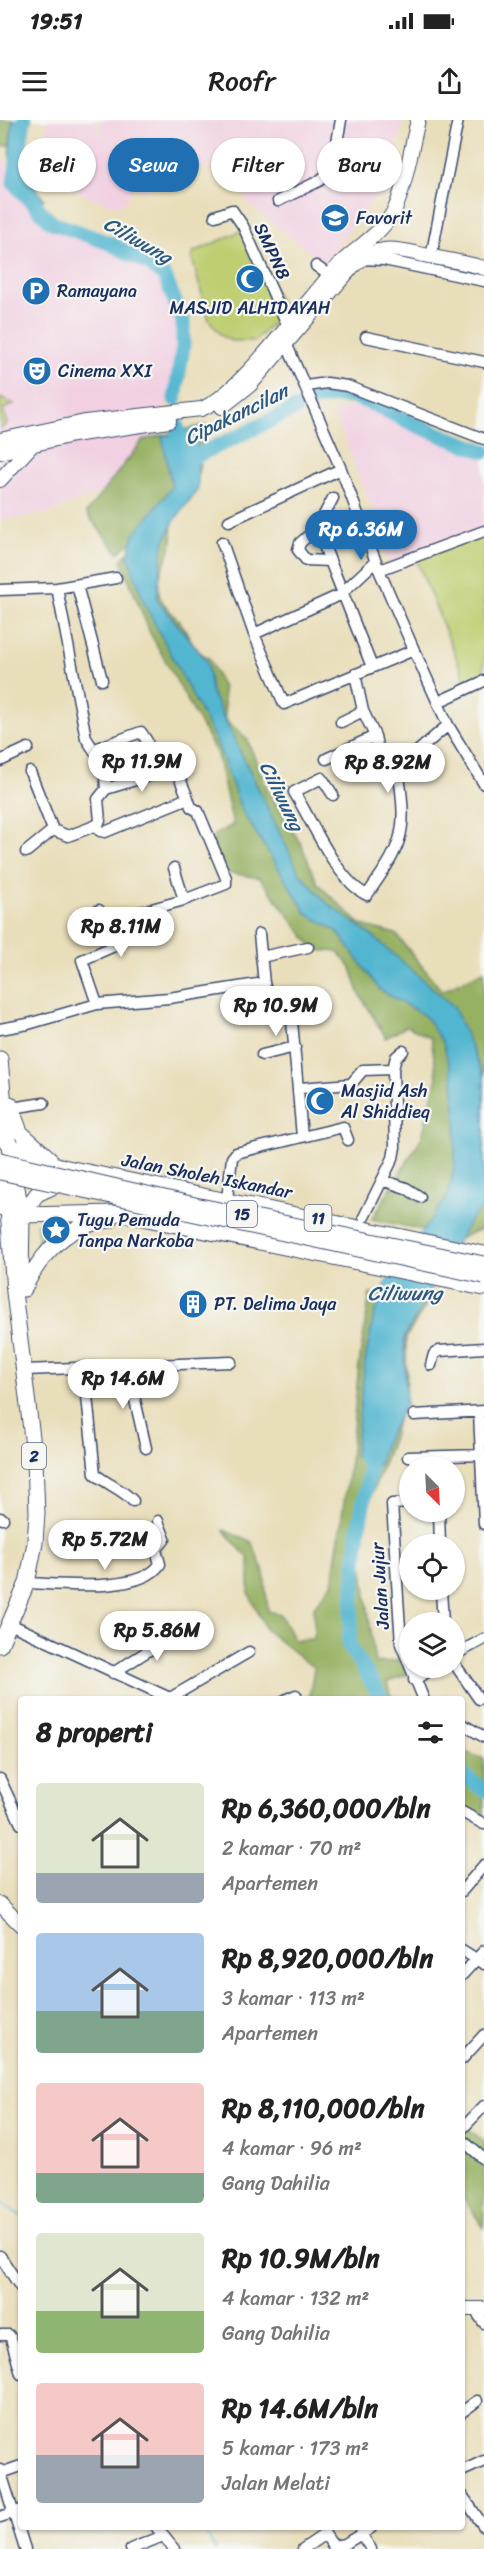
<!DOCTYPE html>
<html lang="id">
<meta charset="utf-8">
<style>
body{margin:0;font-family:Sriracha,sans-serif;background:#f2f2f2;color:#222;height:100vh;display:flex;flex-direction:column;font-size:22px;white-space:nowrap}
*{box-sizing:border-box;margin:0}
p{font-size:20px;color:#767676}
.icon{flex:none;width:33px;height:33px;fill:none;stroke:currentColor;stroke-width:2;stroke-linecap:round;stroke-linejoin:round}
.map{position:relative;flex:1;overflow:hidden}
.panel{position:absolute;left:18px;top:1576px;width:447px;height:834px;display:flex;flex-direction:column;background:#fff;border-radius:6px;box-shadow:0 2px 4px #0004}
.panel>*{flex:none}
.hud{position:absolute;left:18px;top:18px;width:448px;height:54px;display:flex;gap:12px}
.needle{width:39px;rotate:156deg}
.tools{position:absolute;left:399px;top:1336px;display:grid;gap:12px}
.tools a{display:grid;place-items:center;width:66px;height:66px;border-radius:50%;background:#fff;box-shadow:0 2px 4px #0004;font-size:30px}
.price{position:absolute;translate:-50% -51px;padding:0 14px;border-radius:21px;background:#fff;color:#222;font-size:20px;line-height:39px;filter:drop-shadow(0 2px 3px #0008)}
.price::after{content:'';position:absolute;left:50%;top:36px;width:18px;height:14px;margin-left:-9px;background:inherit;clip-path:polygon(0 0,100% 0,50% 100%)}
.price.active{background:#1f6fb2;color:#fff}
ul{padding:0;list-style:none}
li{display:flex;align-items:center;gap:18px;height:150px;padding:0 18px}
li span{display:grid;place-items:center;flex:none;width:168px;height:120px;border-radius:6px;color:#555}
li>.icon{margin-inline-start:auto}
span .icon{width:72px;height:72px;fill:#fffc;stroke-width:1}
li b{font-size:26px}
h2{display:flex;justify-content:space-between;align-items:center;height:72px;padding:0 18px;font-size:26px}
.chip{padding:0 21px;border-radius:27px;background:#fff;box-shadow:0 2px 4px #0004;font-size:21px;line-height:54px}
.chip.active{background:#1f6fb2;color:#fff}
.status{display:flex;justify-content:space-between;align-items:center;height:42px;padding:0 30px;background:#fff;direction:ltr}
.status svg{height:16px;fill:currentColor}
header{display:flex;justify-content:space-between;align-items:center;height:78px;padding:0 18px;background:#fff;font-size:27px;font-weight:600}
.map>svg:first-child{display:block}
.built{fill:#f1d0e2}
.green{fill:#bece70;stroke:#6c7e67;stroke-width:1.5}
.forest{fill:#96b162;stroke:#587060;stroke-width:1.5}
.water{fill:#52b6d0;stroke:#367297;stroke-width:1.5}
.lines{fill:none;stroke-linecap:round;stroke-linejoin:round}
.stream{stroke:#52b6d0;stroke-width:2}
.river{stroke:#52b6d0;stroke-width:15}
.minor-casing{stroke:#3a496c;stroke-width:13}
.major-casing{stroke:#3a496c;stroke-width:16}
.highway-casing{stroke:#3a496c;stroke-width:17}
.minor{stroke:#fff;stroke-width:10}
.major{stroke:#fff;stroke-width:14}
.highway{stroke:#fff;stroke-width:15}
.highway-bridge-casing{stroke:#3a496c;stroke-width:17;stroke-linecap:butt}
.highway-bridge{stroke:#fff;stroke-width:15}
.labels{text-anchor:middle;stroke-width:4.5;stroke-linejoin:round;paint-order:stroke}
.shield{fill:#f6f6f2;stroke:#5d6b8a;stroke-width:1.5}
.shield-label{font-size:16px;font-weight:bold;fill:#1b2f5e}
.poi-label{font-size:18px;fill:#1b2f5e;stroke:#f6f6f2;text-anchor:start}
.street-label{font-size:18px;fill:#1b2f5e;stroke:#f6f6f2}
.water-label{font-size:20px;font-style:italic;fill:#2c5880;stroke:#f6f6f2}
</style>
<div class="status"><b>19:51</b><svg viewBox="0 0 49 12"><path d="M0 12V9h3v3zM5 12V6h3v6zM10 12V3h3v9zM15 12V0h3v12zM26 1h20v11H26zM47 4h2v5h-2z"/></svg></div>
<header><svg class="icon" aria-label="menu" viewBox="0 0 24 24"><path d="M4 6h16M4 12h16M4 18h16"/></svg>Roofr<svg class="icon" aria-label="share" viewBox="0 0 24 24"><path d="M12 15V3M7 8l5-5 5 5M5 13v7h14v-7"/></svg></header>
<div class="map">
<svg width="484" height="2429" viewBox="0 0 484 2429">
<rect width="100%" height="100%" fill="#f6f6f2"/>
<filter id="ink" filterUnits="userSpaceOnUse"><feTurbulence type="fractalNoise" baseFrequency=".0167" numOctaves="2"/><feDisplacementMap in="SourceGraphic" scale="12" xChannelSelector="R" yChannelSelector="G"/><feConvolveMatrix kernelMatrix="1 2 1 2 8 2 1 2 1" color-interpolation-filters="sRGB"/></filter>
<filter id="wash" filterUnits="userSpaceOnUse"><feTurbulence type="fractalNoise" baseFrequency=".008" numOctaves="4" result="noise"/><feDisplacementMap in="SourceGraphic" scale="24" xChannelSelector="R" yChannelSelector="G"/><feGaussianBlur stdDeviation="1.35" result="paint"/><feColorMatrix in="noise" values="0 0 0 0 0 0 0 0 0 0 0 0 0 0 0 0 0 1.4 0 .05"/><feComposite in="paint" operator="in"/></filter>
<g filter="url(#wash)">
<rect width="100%" height="100%" fill="#e9deba"/>
<path class="built" d="M47 0H97L96 6 110 22 102 11 99 0H404L388 60 324 143 249 85 231 42 179 53 140 72 138 60 131 50 136 66 124 83 116 86 91 78 56 59 45 37Z
M0 39 6 41 24 83 65 116 133 138 164 165 179 219 175 261 153 323 110 368 49 393 0 400Z
M357 286 484 333V408L471 413 453 366 470 413 388 444 373 391 333 290Z"/>
<path class="green" d="M241 111 285 190 255 221H231L222 216 209 200 192 139V133Z
M0 278 14 284 3 289 7 304 0 309Z
M484 416V559L467 564 416 439Z
M85 1101 39 1135 37 1103Z"/>
<path class="forest" d="M0 0H13L9 26H0Z
M205 305 197 365 170 391 118 433 86 393 143 320Z
M156 405H171C179 431 152 451 160 477 164 487 177 497 183 506 191 519 195 532 209 538L223 568 225 599 247 619 268 671 301 724 318 764 361 805 396 814 442 871 484 851V1108L460 1118 372 1099 422 1017 437 957 431 918 407 906 386 918 359 873 351 848 338 832 315 830 260 758 223 752 212 735 214 715 233 705 217 634 150 513 121 440Z
M370 1174H433L406 1218 407 1263 392 1320 358 1412 375 1543 402 1540 408 1554 387 1562 390 1574 394 1579H309L314 1548 266 1510 249 1473V1439L223 1410 251 1421 264 1452 268 1491 280 1494 294 1520 314 1519V1487L332 1464 350 1341 359 1244Z
M462 1631 484 1639V1700L462 1688Z
M462 2005 484 2021V2108L462 2076Z"/>
<path class="water" d="M13 0H31C23 31 23 54 44 79L34 90C5 54 9 44 13 0Z
M197 307 198 369 174 401 163 425 157 479 207 541 211 571 299 752 327 783 375 818 454 887 484 957V1087L470 1100 404 1218 406 1284 385 1322 379 1345 355 1336 365 1242 373 1199 386 1162 448 1076 455 1044 456 1004 453 958 443 923 425 896 380 870 337 811 307 794 241 689 217 623 145 485 128 436 134 415 172 367 162 316Z"/>
<g class="lines">
<path class="stream" d="M0 2081 21 2096
M203 2408 215 2429"/>
<path class="river" d="M24 0 14 63 51 102 109 123 150 144 165 157 183 201V226L175 279
M314 280C357 267 377 288 414 304 437 314 461 323 484 331
M177 305 182 331
M184 342 307 283
M368 1322 364 1337 370 1348 359 1407 349 1525 383 1580
M462 1654 484 1670"/>
</g>
</g>
<g filter="url(#ink)">
<g class="lines">
<g class="minor-casing">
<path id="minor" d="M278 81 319 61 332 50 341 0
M215 96 232 90 243 106 287 204 286 223 341 349 379 450 414 530 448 605 484 664
M431 137 458 0
M361 139 384 140 484 161
M316 146 330 156
M366 217 484 242
M306 266 327 263 347 266 484 319
M333 378 317 408 372 547
M229 401 341 349
M317 408 300 423 298 430 306 440 329 441
M222 422 254 514 284 584 414 530
M379 450 484 411
M77 465 102 560
M57 468 86 618 104 646 106 669
M0 470 57 468 116 458
M344 471 376 441
M254 514 342 474
M438 582 484 561
M363 591 375 616 378 630
M341 602 363 591 355 554
M95 629 141 612 147 621
M326 639 375 616
M0 641 28 628
M30 652 53 710
M333 675 322 658 294 672C312 701 337 761 367 775 401 726 408 716 399 656L411 637 448 605
M26 732 53 710 68 716 97 705 100 701 98 679 106 669 171 649 176 650 188 678 105 712 100 711 97 705
M174 748 184 780
M105 802 184 780 226 764V758L198 691 191 687 188 678
M261 837 308 827
M97 884 82 840 112 827 99 790
M0 909 28 904 97 884 169 878 264 863
M262 935 295 927
M393 949 396 937 403 931
M300 968 351 964 363 950 393 949 395 1027 393 1038 364 1097
M11 988 44 983
M302 1017 343 1007 348 1020
M382 1060 406 1068 420 1077
M227 1079 232 1038 236 1033 302 1017 291 889 271 888 264 863 259 814
M127 1245 146 1328
M431 1245 434 1234 439 1231 484 1228
M84 1247 95 1354C108 1365 122 1369 133 1381
M25 1250 231 1242
M479 1292 484 1404
M414 1295 484 1291
M408 1337 484 1335
M410 1383 392 1384 401 1524 424 1580
M439 1392 440 1425
M0 1398 3 1399
M27 1463C58 1464 141 1474 160 1444L156 1430 165 1419 158 1401
M441 1470 443 1503
M10 1504 174 1580
M454 1535 484 1519
M454 1543 479 1579
M113 1553 186 1507
M414 1560 433 1548
M170 1578 249 1532
M285 1580 296 1575
M462 1604 484 1617
M0 1659 21 1704
M462 1692 484 1704
M462 1771 484 1745
M462 1830 484 1844
M462 1855 484 1831
M462 1939 484 1915
M462 2009 484 1986
M462 2020 484 2039
M0 2136 21 2168
M475 2190 484 2203
M0 2215H9L11 2218 21 2254
M462 2292 477 2281
M0 2350 25 2429
M462 2351 484 2341
M1 2353 21 2346
M462 2375 484 2407
M0 2397 21 2390
M157 2408 174 2429
M361 2414 371 2429
M131 2429 163 2416
M303 2429 325 2414 333 2426 345 2424 371 2408"/>
</g>
<g class="major-casing">
<path id="major" d="M222 287 250 265 353 146C381 120 402 131 433 137 450 140 467 143 484 148
M0 320 85 302 201 289C240 275 308 178 340 144 358 126 383 113 395 89 405 68 412 24 418 0
M0 332 73 315 169 301
M0 360 32 325
M0 1784 21 1805
M462 2189H484"/>
</g>
<g class="highway-casing">
<path id="highway" d="M0 939 6 1010 22 1095 21 1160
M10 984 20 1012 49 1038
M0 1016C17 1033 41 1040 63 1047L484 1134
M0 1047 8 1090 14 1172 35 1342 37 1393 35 1423 27 1463 0 1525
M0 1087 22 1095 118 1093 484 1168
M20 1097 37 1074 63 1062
M24 1169C41 1133 67 1104 110 1100"/>
</g>
<use href="#minor" class="minor"/>
<use href="#major" class="major"/>
<use href="#highway" class="highway"/>
<g class="highway-bridge-casing">
<path id="highway-bridge" d="M0 1040 195 1085 484 1144
M0 1052 484 1156"/>
</g>
<use href="#highway-bridge" class="highway-bridge"/>
</g>
</g>
<defs>
<g id="school-disc" transform="scale(1.5)"><circle r="9.5" fill="#1f6fb2" stroke="#f6f6f2"/><path d="M0-5L7-2L0 1L-7-2ZM-4 1L0 2.5L4 1V4Q0 6-4 4Z" fill="#fff"/></g>
<g id="mosque-disc" transform="scale(1.5)"><circle r="9.5" fill="#1f6fb2" stroke="#f6f6f2"/><path d="M3.5-4.9A6 6 0 1 0 3.5 4.9A5 5 0 1 1 3.5-4.9Z" fill="#fff"/></g>
<g id="parking-disc" transform="scale(1.5)"><circle r="9.5" fill="#1f6fb2" stroke="#f6f6f2"/><path d="M-3.5-5.5H1a3.5 3.5 0 0 1 0 7H-1V5.5H-3.5ZM-1-3.4V-.6H.8a1.4 1.4 0 0 0 0-2.8Z" fill="#fff"/></g>
<g id="theatre-disc" transform="scale(1.5)"><circle r="9.5" fill="#1f6fb2" stroke="#f6f6f2"/><path d="M-5-5.5Q0-4 5-5.5V0Q5 5 0 6Q-5 5-5 0ZM-3.3-2.5H-1v1.5H-3.3ZM1-2.5H3.3v1.5H1ZM-2.8 1Q0 5.5 2.8 1Z" fill="#fff"/></g>
<g id="sight-disc" transform="scale(1.5)"><circle r="9.5" fill="#1f6fb2" stroke="#f6f6f2"/><path d="M0-6L1.8-2.2L6-1.7L2.9 1.2L3.7 5.4L0 3.3L-3.7 5.4L-2.9 1.2L-6-1.7L-1.8-2.2Z" fill="#fff"/></g>
<g id="building-disc" transform="scale(1.5)"><circle r="9.5" fill="#1f6fb2" stroke="#f6f6f2"/><path d="M-4-6H4V6H1V3H-1V6H-4ZM-2.5-4.3h1.7v1.8h-1.7ZM.8-4.3h1.7v1.8H.8ZM-2.5-1h1.7V.8h-1.7ZM.8-1h1.7V.8H.8Z" fill="#fff"/></g>
</defs>
<g fill-rule="evenodd">
<use href="#school-disc" x="335" y="98"/>
<use href="#mosque-disc" x="250" y="159"/>
<use href="#parking-disc" x="36" y="171"/>
<use href="#theatre-disc" x="37" y="251"/>
<use href="#mosque-disc" x="320" y="981"/>
<use href="#sight-disc" x="56" y="1110"/>
<use href="#building-disc" x="193" y="1184"/>
</g>
<g class="labels">
<g class="shield">
<rect x="227" y="1081" width="30" height="26" rx="4.5"/>
<rect x="304.5" y="1085" width="27" height="26" rx="4.5"/>
<rect x="22" y="1323" width="24" height="26" rx="4.5"/>
</g>
<g class="shield-label">
<text x="242" y="1100">15</text>
<text x="318" y="1104">11</text>
<text x="34" y="1342">2</text>
</g>
<g class="poi-label">
<text x="356" y="104">Favorit</text>
<text x="57" y="177">Ramayana</text>
<text x="250" y="194" text-anchor="middle">MASJID ALHIDAYAH</text>
<text x="58" y="257">Cinema XXI</text>
<text x="341" y="977">Masjid Ash<tspan x="341" dy="21">Al Shiddieq</tspan></text>
<text x="77" y="1106">Tugu Pemuda<tspan x="77" dy="21">Tanpa Narkoba</tspan></text>
<text x="214" y="1190">PT. Delima Jaya</text>
</g>
<g class="street-label">
<text transform="translate(272 131) rotate(65)" y="6">SMPN8</text>
<text transform="translate(207 1056) rotate(11)" y="6">Jalan Sholeh Iskandar</text>
<text transform="translate(380 1466) rotate(-94)" y="6">Jalan Jujur</text>
</g>
<g class="water-label">
<text transform="translate(138 120) rotate(30)" y="7">Ciliwung</text>
<text transform="translate(236 294) rotate(-26)" y="7">Cipakancilan</text>
<text transform="translate(282 676) rotate(64)" y="7">Ciliwung</text>
<text x="405" y="1180">Ciliwung</text>
</g>
</g>
</svg>
<div class="tools">
<a><svg class="needle" viewBox="-14 -14 28 28"><path d="M0-13l5 13h-10z" fill="#e53935"/><path d="M0 13l5-13h-10z" fill="#767676"/></svg></a>
<a><svg class="icon" aria-label="locate" viewBox="0 0 24 24"><circle cx="12" cy="12" r="6"/><path d="M12 2v4M12 18v4M2 12h4M18 12h4"/></svg></a>
<a><svg class="icon" aria-label="layers" viewBox="0 0 24 24"><path d="M12 4l9 5-9 5-9-5zM3 14l9 5 9-5"/></svg></a>
</div>
<b class="price active" style="left:361px;top:441px">Rp 6.36M</b>
<b class="price" style="left:142px;top:673px">Rp 11.9M</b>
<b class="price" style="left:388px;top:674px">Rp 8.92M</b>
<b class="price" style="left:121px;top:838px">Rp 8.11M</b>
<b class="price" style="left:276px;top:917px">Rp 10.9M</b>
<b class="price" style="left:123px;top:1290px">Rp 14.6M</b>
<b class="price" style="left:105px;top:1451px">Rp 5.72M</b>
<b class="price" style="left:157px;top:1542px">Rp 5.86M</b>
<div class="hud">
<a class="chip">Beli</a>
<a class="chip active">Sewa</a>
<a class="chip">Filter</a>
<a class="chip">Baru</a>
</div>
<section class="panel">
<h2>8 properti<svg class="icon" aria-label="filters" viewBox="0 0 24 24"><path d="M4 7h16M4 17h16"/><circle cx="9" cy="7" r="2"/><circle cx="15" cy="17" r="2"/></svg></h2>
<ul>
<li><span style="background:linear-gradient(#dfe7d0 75%,#9aa5b1 0)"><svg class="icon" aria-label="home" viewBox="0 0 24 24"><path d="M3 11l9-7 9 7M6 9v11h12V9"/></svg></span><div><b>Rp 6,360,000/bln</b><p>2 kamar · 70 m²</p><p>Apartemen</p></div></li>
<li><span style="background:linear-gradient(#a9c7e8 65%,#7fa58c 0)"><svg class="icon" aria-label="home" viewBox="0 0 24 24"><path d="M3 11l9-7 9 7M6 9v11h12V9"/></svg></span><div><b>Rp 8,920,000/bln</b><p>3 kamar · 113 m²</p><p>Apartemen</p></div></li>
<li><span style="background:linear-gradient(#f6c9c9 75%,#7fa58c 0)"><svg class="icon" aria-label="home" viewBox="0 0 24 24"><path d="M3 11l9-7 9 7M6 9v11h12V9"/></svg></span><div><b>Rp 8,110,000/bln</b><p>4 kamar · 96 m²</p><p>Gang Dahilia</p></div></li>
<li><span style="background:linear-gradient(#dfe7d0 65%,#8fb573 0)"><svg class="icon" aria-label="home" viewBox="0 0 24 24"><path d="M3 11l9-7 9 7M6 9v11h12V9"/></svg></span><div><b>Rp 10.9M/bln</b><p>4 kamar · 132 m²</p><p>Gang Dahilia</p></div></li>
<li><span style="background:linear-gradient(#f6c9c9 60%,#9aa5b1 0)"><svg class="icon" aria-label="home" viewBox="0 0 24 24"><path d="M3 11l9-7 9 7M6 9v11h12V9"/></svg></span><div><b>Rp 14.6M/bln</b><p>5 kamar · 173 m²</p><p>Jalan Melati</p></div></li>
</ul>
</section>
</div>
